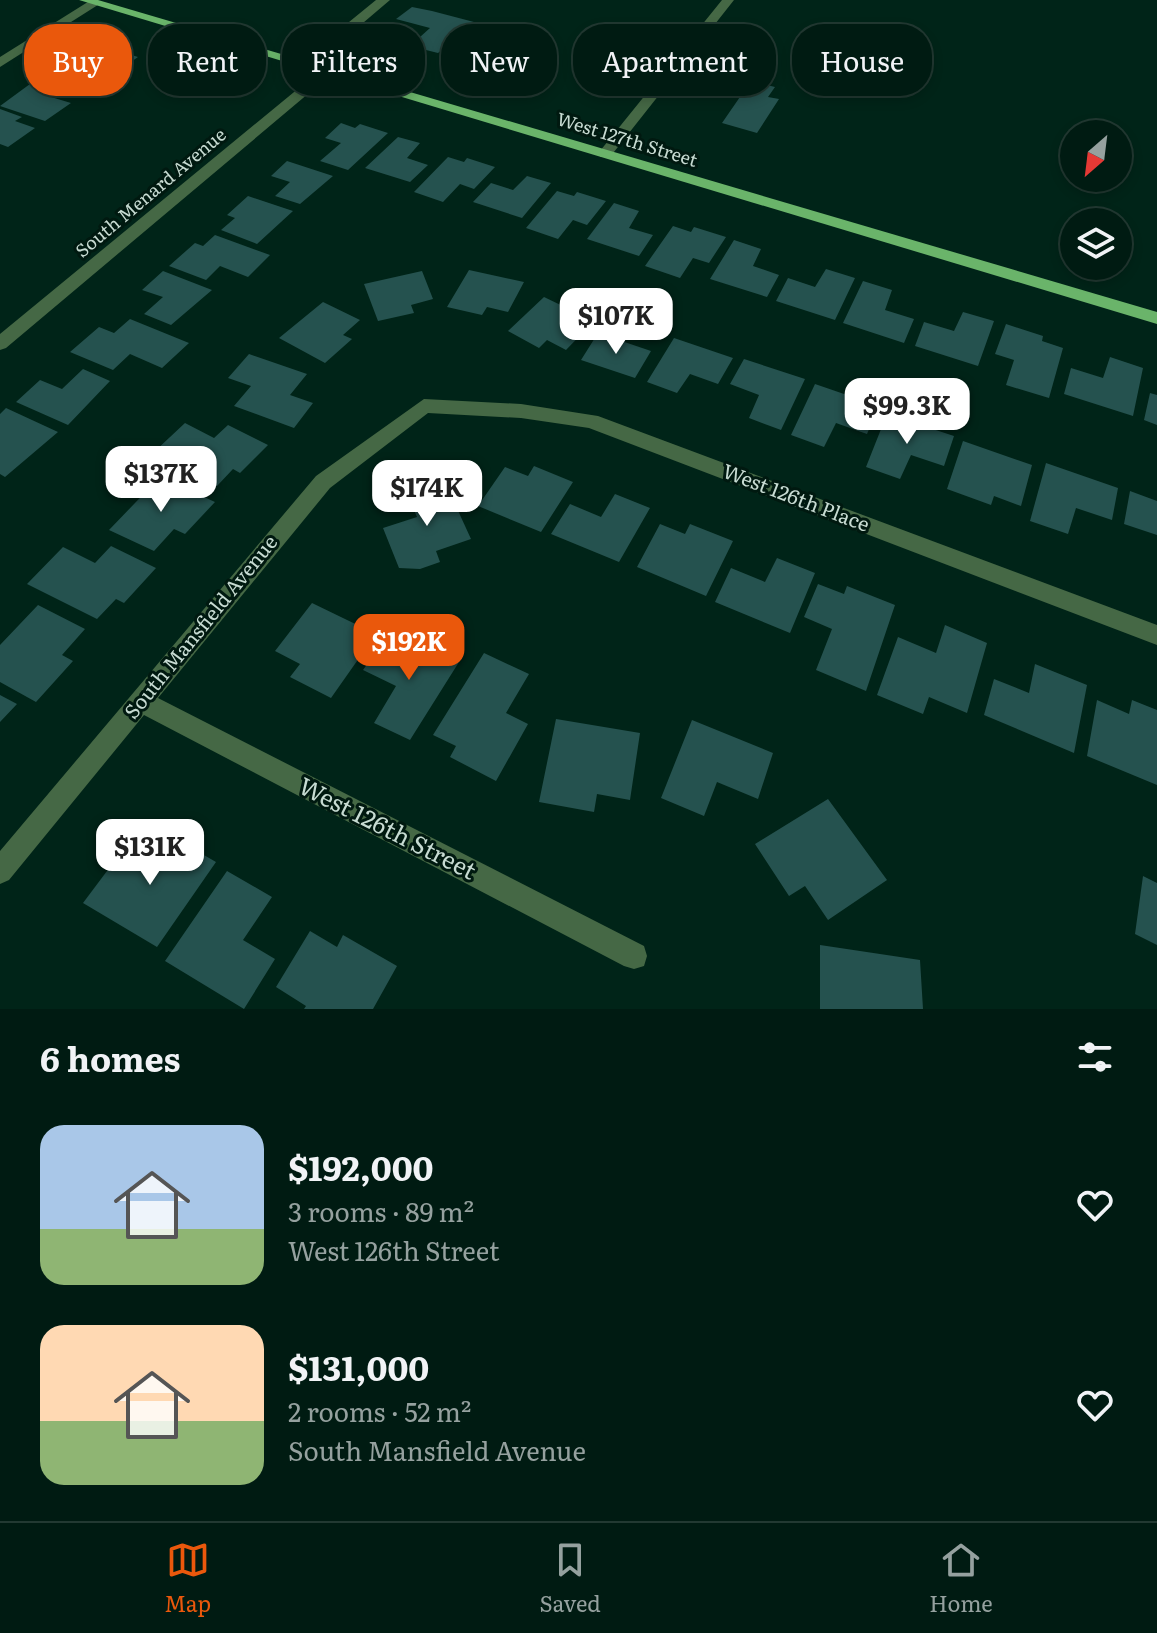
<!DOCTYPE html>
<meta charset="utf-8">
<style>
body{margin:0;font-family:Literata,serif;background:#0a241b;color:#f1f3f6;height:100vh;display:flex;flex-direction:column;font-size:30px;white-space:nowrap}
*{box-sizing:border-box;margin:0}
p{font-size:26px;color:#95a19f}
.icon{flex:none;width:44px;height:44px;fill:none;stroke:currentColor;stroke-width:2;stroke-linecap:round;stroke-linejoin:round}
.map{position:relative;height:1009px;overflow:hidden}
.panel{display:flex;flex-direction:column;background:#001b12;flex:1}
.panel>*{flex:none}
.top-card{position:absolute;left:24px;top:24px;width:1110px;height:72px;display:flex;gap:16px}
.needle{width:52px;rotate:208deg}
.controls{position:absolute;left:1060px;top:120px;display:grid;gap:16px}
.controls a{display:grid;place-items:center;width:72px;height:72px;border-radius:50%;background:#001b12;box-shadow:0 4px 12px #0003,0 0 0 2px #223932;font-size:40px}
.price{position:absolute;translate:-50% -68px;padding:0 18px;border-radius:16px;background:#fff;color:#222;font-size:26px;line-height:52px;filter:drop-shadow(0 2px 4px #0008)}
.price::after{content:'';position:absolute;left:50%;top:48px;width:24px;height:18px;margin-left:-12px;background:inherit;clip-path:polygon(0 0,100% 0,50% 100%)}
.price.on{background:#ea580c;color:#fff}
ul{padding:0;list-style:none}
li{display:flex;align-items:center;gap:24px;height:200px;padding:0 40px}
li span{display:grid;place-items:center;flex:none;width:224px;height:160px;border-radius:24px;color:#555}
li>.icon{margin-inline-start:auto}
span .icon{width:96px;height:96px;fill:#fffc;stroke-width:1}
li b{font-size:34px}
h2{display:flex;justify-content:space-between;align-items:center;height:96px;padding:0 40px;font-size:34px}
.tag{padding:0 28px;border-radius:32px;background:#001b12;box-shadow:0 4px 12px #0003,0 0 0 2px #223932;font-size:28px;line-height:72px}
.tag.on{background:#ea580c;color:#fff}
.dock{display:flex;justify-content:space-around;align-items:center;height:112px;border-top:2px solid #223932;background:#001b12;font-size:22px;color:#95a19f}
.dock a{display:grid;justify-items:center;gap:4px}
.dock .on{color:#ea580c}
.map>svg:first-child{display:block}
.building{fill:#25524f}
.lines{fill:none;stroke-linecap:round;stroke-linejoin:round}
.minor{fill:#456845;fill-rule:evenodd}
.major{fill:#6ab46a;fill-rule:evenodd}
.labels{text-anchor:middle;stroke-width:6;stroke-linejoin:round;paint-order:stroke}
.far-street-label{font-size:18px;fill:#c7dbd2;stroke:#001910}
.street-label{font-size:20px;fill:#c7dbd2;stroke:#001910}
.near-street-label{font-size:24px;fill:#c7dbd2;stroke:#001910}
</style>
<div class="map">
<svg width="1157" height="1009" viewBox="0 0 1157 1009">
<rect width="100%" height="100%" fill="#002418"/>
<path class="building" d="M412 7 432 11 474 22 438 53 410 46 430 28 396 19Z
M98 40 124 48 119 51 138 57 114 74 71 60Z
M65 61 92 70 86 73 106 79 81 96 37 82Z
M732 76 775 87 768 97 779 99 757 133 722 123 742 94 723 89Z
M30 84 57 93 51 97 71 103 45 121 0 106Z
M0 109 22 117 15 121 35 128 8 147 0 144Z
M341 123 355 128 360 124 388 133 348 170 320 161 341 143 325 138Z
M398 137 420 143 407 158 428 165 410 182 365 168Z
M448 157 464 162 467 158 495 167 474 189 460 184 443 202 414 192Z
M287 161 333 176 300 204 275 196 290 182 271 176Z
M527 176 551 183 522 218 473 202 491 183 513 190Z
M557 191 574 196 577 192 606 201 587 225 573 220 558 239 526 228Z
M248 196 293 211 257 244 221 230 235 218 227 215Z
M614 203 639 211 629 228 653 235 639 256 587 239Z
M673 226 691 232 694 227 726 237 709 263 693 258 680 278 645 266Z
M215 235 270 255 248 277 220 266 206 280 169 266 195 243 203 246Z
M734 240 761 249 753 266 779 275 767 297 710 279Z
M826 269 855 278 835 320 776 301 788 278 815 287Z
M469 270 524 282 508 312 487 307 482 315 447 307Z
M163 271 212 290 171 325 144 314 163 297 142 290Z
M422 271 433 299 411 305 414 313 378 321 364 284Z
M863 281 892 290 885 310 914 319 904 343 843 323Z
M544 297 594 321 566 350 547 340 539 348 508 331Z
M323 302 360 320 343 335 352 339 325 363 279 338Z
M963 312 994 321 978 366 915 346 924 322 954 331Z
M130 319 189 343 162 368 130 354 113 370 70 352 99 327 114 333Z
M1006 324 1043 336 1042 341 1063 348 1049 398 1006 385 1014 360 995 354Z
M598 333 651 351 635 378 581 360Z
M674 338 733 358 718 384 690 374 677 393 647 382Z
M249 354 307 374 290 395 313 403 294 428 234 406 251 386 228 378Z
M1110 357 1143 368 1133 416 1064 394 1071 368 1103 378Z
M744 359 805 379 781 430 749 418 759 395 730 384Z
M83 369 110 381 68 425 16 402 40 380 62 389Z
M815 384 879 406 867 434 836 423 824 447 791 435Z
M1150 393 1157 395V425L1144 420Z
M6 408 58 432 5 477 0 474V414Z
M887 414 954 436 944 466 911 455 900 479 866 467Z
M185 423 214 438 228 425 268 445 240 473 233 469 217 486 154 452Z
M963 441 1032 465 1021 506 994 496 991 505 947 489Z
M1046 463 1118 488 1112 520 1076 508 1068 534 1030 521Z
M534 466 573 482 541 532 478 506 505 467 528 476Z
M160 477 215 502 185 534 174 529 154 551 109 530Z
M444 480 471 539 436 551 440 562 420 569 399 568 383 528 417 517 407 493Z
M1130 491 1157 501V535L1124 524Z
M615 494 650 508 619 562 551 534 570 504 601 517Z
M660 524 685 534 690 524 733 541 706 596 637 567Z
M111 546 156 568 124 603 116 599 97 619 27 584 63 547 95 563Z
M777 558 815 573 790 633 715 602 731 568 765 582Z
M818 584 844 594 847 586 895 605 866 691 816 670 832 629 804 617Z
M312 603 376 634 331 698 290 677 300 664 275 651Z
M38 605 85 629 62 655 73 661 36 702 0 682V645Z
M945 625 987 643 967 713 929 697 923 714 877 695 898 637 936 653Z
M391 631 459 662 410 740 374 723 396 686 363 670Z
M484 653 529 674 506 713 528 724 496 781 450 757 456 746 433 735Z
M1035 664 1087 685 1074 753 984 715 994 679 1029 693Z
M0 695 17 704 0 722Z
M1097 700 1129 714 1132 700 1157 710V785L1087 756Z
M556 719 640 733 630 800 597 794 594 812 539 802Z
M692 720 773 753 758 799 717 782 704 816 661 798Z
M828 799 887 880 828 920 805 886 789 896 755 844Z
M134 835 160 851 171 836 216 862 157 947 83 903Z
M227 871 272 897 243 940 275 959 244 1009 165 961Z
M1143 876 1157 883V945L1135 934Z
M310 931 337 947 343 935 397 966 373 1009H304L306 1006 276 987Z
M820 945 920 960 923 1009H820Z"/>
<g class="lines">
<path class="minor" d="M91 0 101 3 0 67V57Z
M376 0H390L310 68H300V62Z
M722 0H734L610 157H600V151Z
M322 69 334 72 6 348 0 350V334Z
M424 399 521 404 598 416 1157 625V645L589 428 521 418 428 413 330 488 158 698 644 946 647 956 644 966 634 969 624 966 144 715 9 880 0 884V851L316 476Z"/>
<path class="major" d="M79 0H98L1157 312V324Z"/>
</g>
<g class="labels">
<g class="far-street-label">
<text transform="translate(627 140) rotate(17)" y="6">West 127th Street</text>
<text transform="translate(151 193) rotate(-40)" y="6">South Menard Avenue</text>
</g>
<g class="street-label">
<text transform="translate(796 498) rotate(21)" y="7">West 126th Place</text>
<text transform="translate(201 627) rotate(-51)" y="7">South Mansfield Avenue</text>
</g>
<g class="near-street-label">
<text transform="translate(387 829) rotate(27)" y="8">West 126th Street</text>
</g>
</g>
</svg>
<div class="controls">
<a><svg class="needle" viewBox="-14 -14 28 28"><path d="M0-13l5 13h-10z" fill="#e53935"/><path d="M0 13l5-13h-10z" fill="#95a19f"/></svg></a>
<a><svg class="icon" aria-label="layers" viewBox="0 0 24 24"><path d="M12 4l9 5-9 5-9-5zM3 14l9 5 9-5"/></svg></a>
</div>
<b class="price" style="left:616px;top:356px">$107K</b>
<b class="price" style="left:907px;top:446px">$99.3K</b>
<b class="price" style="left:161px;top:514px">$137K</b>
<b class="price" style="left:427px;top:528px">$174K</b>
<b class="price on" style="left:409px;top:682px">$192K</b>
<b class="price" style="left:150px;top:887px">$131K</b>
<div class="top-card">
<a class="tag on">Buy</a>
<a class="tag">Rent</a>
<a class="tag">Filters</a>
<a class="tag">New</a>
<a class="tag">Apartment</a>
<a class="tag">House</a>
</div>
</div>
<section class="panel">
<h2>6 homes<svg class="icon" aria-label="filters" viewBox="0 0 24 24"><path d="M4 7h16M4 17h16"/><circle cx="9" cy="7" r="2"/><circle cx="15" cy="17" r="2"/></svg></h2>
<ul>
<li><span style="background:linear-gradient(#a9c7e8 65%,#8fb573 0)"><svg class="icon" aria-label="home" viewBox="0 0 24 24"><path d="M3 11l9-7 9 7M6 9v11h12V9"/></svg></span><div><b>$192,000</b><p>3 rooms · 89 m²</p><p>West 126th Street</p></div><svg class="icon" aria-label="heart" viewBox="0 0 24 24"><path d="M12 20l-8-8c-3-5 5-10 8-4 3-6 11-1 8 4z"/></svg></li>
<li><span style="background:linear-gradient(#ffd9b3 60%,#8fb573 0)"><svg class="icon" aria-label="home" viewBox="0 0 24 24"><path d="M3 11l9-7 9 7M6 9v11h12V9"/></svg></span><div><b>$131,000</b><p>2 rooms · 52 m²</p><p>South Mansfield Avenue</p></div><svg class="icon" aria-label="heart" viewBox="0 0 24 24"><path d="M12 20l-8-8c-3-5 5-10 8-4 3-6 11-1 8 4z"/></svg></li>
</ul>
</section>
<nav class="dock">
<a class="on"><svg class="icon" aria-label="map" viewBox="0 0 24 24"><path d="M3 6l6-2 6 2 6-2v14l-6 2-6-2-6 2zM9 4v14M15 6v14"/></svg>Map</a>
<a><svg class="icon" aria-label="saved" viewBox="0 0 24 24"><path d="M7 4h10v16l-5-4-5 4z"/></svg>Saved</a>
<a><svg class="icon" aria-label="home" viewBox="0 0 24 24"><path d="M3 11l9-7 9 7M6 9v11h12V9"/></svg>Home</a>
</nav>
